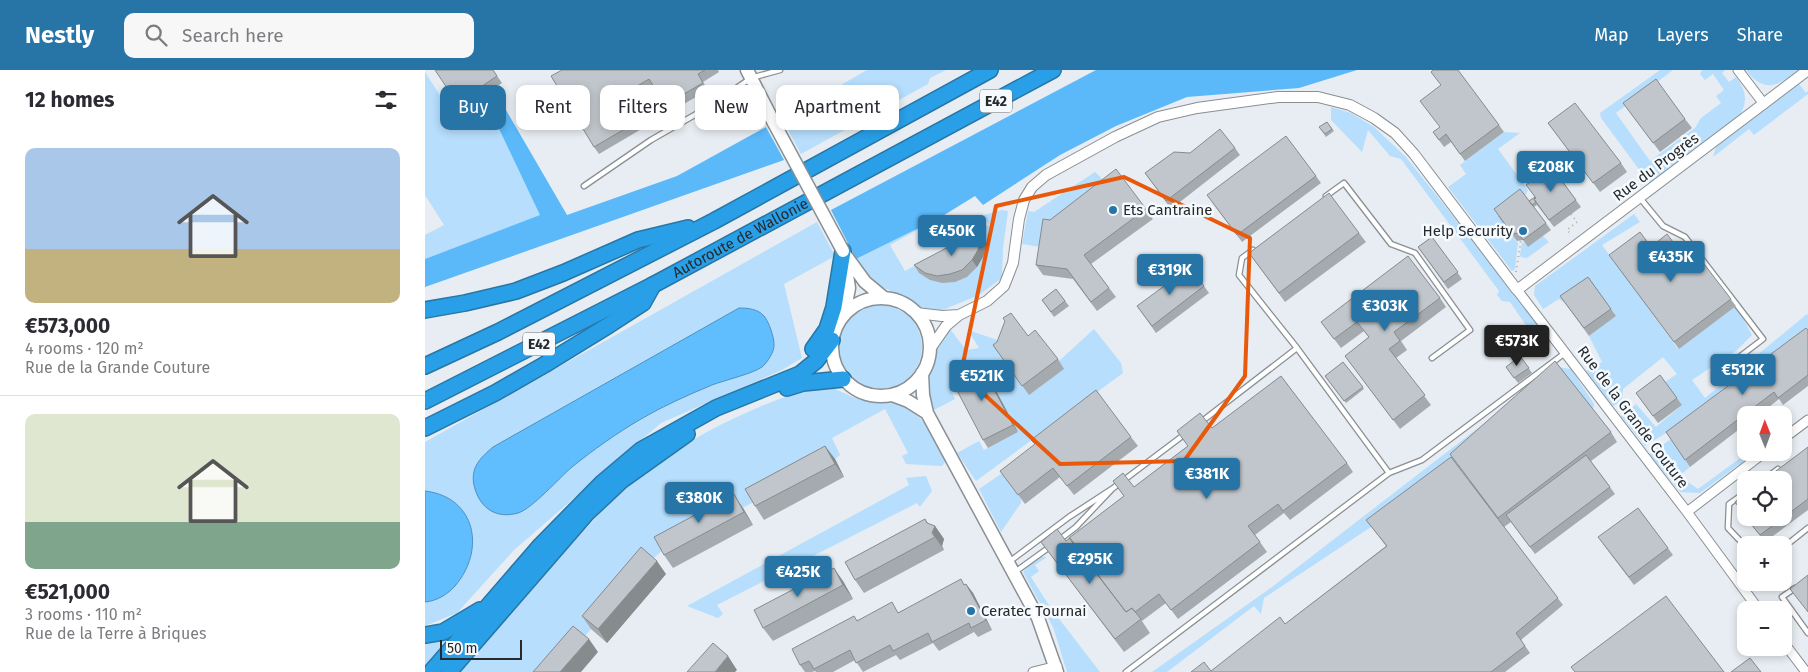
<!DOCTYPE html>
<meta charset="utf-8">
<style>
body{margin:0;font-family:"Fira Sans",sans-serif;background:#f7f7f7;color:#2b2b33;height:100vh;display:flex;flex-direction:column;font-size:19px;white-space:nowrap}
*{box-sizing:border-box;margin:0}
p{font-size:16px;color:#7c7c81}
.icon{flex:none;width:28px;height:28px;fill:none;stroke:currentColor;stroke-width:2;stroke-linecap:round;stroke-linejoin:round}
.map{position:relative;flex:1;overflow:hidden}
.panel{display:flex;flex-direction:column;background:#fff;width:425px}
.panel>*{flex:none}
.banner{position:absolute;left:15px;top:15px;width:475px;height:45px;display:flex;gap:10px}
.needle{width:32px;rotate:359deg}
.controls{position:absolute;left:1312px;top:336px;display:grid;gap:10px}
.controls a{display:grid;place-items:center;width:55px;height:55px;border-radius:10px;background:#fff;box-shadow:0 2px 8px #0003;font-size:25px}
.scale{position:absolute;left:15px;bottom:12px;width:82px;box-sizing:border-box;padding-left:5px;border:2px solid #27292b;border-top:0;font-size:14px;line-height:18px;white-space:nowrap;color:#27292b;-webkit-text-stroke:4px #f5fafe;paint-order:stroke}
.price{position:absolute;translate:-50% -42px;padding:0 11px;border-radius:5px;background:#2775a7;color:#fff;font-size:16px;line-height:32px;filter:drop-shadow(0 1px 2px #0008)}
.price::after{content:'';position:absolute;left:50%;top:30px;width:15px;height:11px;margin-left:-8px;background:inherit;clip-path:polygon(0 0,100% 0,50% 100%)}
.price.selected{background:#222;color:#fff}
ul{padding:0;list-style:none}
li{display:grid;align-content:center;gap:10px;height:265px;padding:0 25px}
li+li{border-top:1px solid #e1e1e2}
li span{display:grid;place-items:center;height:155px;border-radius:10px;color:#555}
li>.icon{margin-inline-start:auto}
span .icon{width:90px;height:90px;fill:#fffc;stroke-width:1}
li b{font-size:21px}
h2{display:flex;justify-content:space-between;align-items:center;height:60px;padding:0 25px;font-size:21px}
.pill{padding:0 18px;border-radius:10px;background:#fff;box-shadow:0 2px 8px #0003;font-size:18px;line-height:45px}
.pill.selected{background:#2775a7;color:#fff}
header{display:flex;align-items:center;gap:30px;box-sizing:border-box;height:70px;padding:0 25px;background:#2775a7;color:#fff}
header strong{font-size:24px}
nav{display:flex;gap:28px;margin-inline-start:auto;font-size:18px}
.search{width:350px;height:45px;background:#f7f7f7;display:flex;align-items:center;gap:12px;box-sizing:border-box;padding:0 18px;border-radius:10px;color:#7c7c81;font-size:19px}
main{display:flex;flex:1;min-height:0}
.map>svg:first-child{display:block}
.green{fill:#b7defc}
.forest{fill:#5bb8f9}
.water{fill:#60bdfe;stroke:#4f91bf}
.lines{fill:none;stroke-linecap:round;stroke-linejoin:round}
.service-casing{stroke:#898f93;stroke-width:7}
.minor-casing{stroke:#898f93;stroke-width:11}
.tertiary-casing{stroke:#898f93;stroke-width:12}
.secondary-casing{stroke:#898f93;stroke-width:15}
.motorway-casing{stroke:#2876a5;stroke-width:18}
.path{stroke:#abb0b4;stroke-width:2;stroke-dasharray:1 4;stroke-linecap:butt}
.service{stroke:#fff;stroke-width:4.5}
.minor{stroke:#fff;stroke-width:9}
.tertiary{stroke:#fff;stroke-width:10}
.secondary{stroke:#fff;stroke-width:12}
.motorway{stroke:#289fe7;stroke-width:15}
.secondary-bridge-casing{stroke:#898f93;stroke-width:15;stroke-linecap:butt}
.secondary-bridge{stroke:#fff;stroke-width:12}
.wall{fill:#a5aaaf}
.shaded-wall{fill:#868b8e}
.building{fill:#c0c6cb;stroke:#868b8e}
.marked{fill:none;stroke:#e8590c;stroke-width:4;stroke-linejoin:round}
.poi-dot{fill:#2775a7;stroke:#f5fafe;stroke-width:2}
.labels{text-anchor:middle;stroke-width:5;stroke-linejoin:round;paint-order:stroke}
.shield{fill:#f5fafe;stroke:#65686a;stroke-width:1}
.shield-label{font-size:14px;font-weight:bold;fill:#27292b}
.street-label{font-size:15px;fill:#27292b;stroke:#f5fafe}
.poi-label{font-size:15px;fill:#27292b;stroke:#f5fafe;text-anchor:start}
</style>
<header>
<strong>Nestly</strong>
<div class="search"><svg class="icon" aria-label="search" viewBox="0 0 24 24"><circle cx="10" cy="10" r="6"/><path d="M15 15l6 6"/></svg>Search here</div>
<nav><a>Map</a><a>Layers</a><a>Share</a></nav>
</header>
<main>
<section class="panel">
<h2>12 homes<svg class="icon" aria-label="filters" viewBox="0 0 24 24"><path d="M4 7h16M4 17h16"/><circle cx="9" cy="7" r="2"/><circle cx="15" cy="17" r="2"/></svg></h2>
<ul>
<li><span style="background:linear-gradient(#a9c7e8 65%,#c2b280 0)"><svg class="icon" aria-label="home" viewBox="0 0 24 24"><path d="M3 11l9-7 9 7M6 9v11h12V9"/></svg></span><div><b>€573,000</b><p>4 rooms · 120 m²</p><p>Rue de la Grande Couture</p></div></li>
<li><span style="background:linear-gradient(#dfe7d0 70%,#7fa58c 0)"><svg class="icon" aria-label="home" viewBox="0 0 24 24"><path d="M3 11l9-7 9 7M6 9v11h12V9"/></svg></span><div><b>€521,000</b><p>3 rooms · 110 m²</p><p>Rue de la Terre à Briques</p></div></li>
</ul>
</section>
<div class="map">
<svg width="1383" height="602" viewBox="0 0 1383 602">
<rect width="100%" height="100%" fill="#e7edf2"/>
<path class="green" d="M442 0H521L505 8 503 14 376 84 357 49Z
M1235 0H1248L1191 43 1225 91 1270 58 1276 48 1296 33 1291 26 1299 20 1288 4 1280 10 1275 4 1277 0H1300L1297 3 1304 12 1311 7C1321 20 1323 31 1315 45L1224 113 1176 48 1175 43Z
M1321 0H1373C1354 16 1339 24 1321 0Z
M0 2 32 52 64 36 116 145 0 189V165L19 155 0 125Z
M1374 14 1381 23 1383 21V24L1329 65 1324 59 1288 87 1291 77Z
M906 37 926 43 949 57 980 86 1084 216 1115 259 1113 273 1085 232 1077 231 1072 225 1074 221 976 89 965 86 943 60 937 82 906 50Z
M1079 62 1095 63 1073 79 1103 120 1100 126 1074 146 1093 173 1090 199 1087 201 1023 117 1041 104 1035 95Z
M670 102 686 117 622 178 597 174 603 141 609 142Z
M577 140 583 141 578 178 577 208 554 225 520 239 509 242 486 233 464 220 440 212 431 189 516 147 465 175 480 201 564 155 559 145Z
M1209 144 1215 152 1177 175 1253 279 1311 236 1327 265 1312 280 1267 310 1280 328 1382 244 1383 245V266L1273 343 1220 376 1196 346 1211 334 1231 357 1257 335 1240 312 1252 304 1238 287 1198 319 1197 331 1188 336 1161 301 1177 292 1164 266 1191 246 1167 214 1140 233 1134 229 1118 239 1109 225 1110 216Z
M392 152 410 186 359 214 377 288 357 300 236 353 89 480 32 543 0 556V372Z
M1118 166 1124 172 1102 188 1096 187 1095 185 1097 173 1099 172 1103 177Z
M413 277a42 42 0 1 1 84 0a42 42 0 1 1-84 0Z
M525 259 541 280 554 278 543 260 634 291 669 259 696 293 698 303 551 411 532 383 554 371 559 380 593 362 560 300 525 318 530 329 509 340 498 325 497 303Z
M1132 297 1146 299 1169 334 1168 340 946 457 839 528 836 544 829 536 742 602H727L847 517Z
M402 317C414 319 423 326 434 329 445 332 458 330 469 333 498 340 509 367 521 391L517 396 481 394 477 386 483 383 460 339 407 368 415 385 410 389 238 480 225 491 129 602H34C69 561 105 520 141 480 166 453 190 426 219 403 251 378 286 358 323 342 347 331 376 320 402 317Z
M1246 369 1265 397 1254 406 1273 419 1322 383H1330L1275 423 1255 422 1224 384Z
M613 379 582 410 596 429V433L576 462 554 419Z
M501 406 507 421 495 437 492 433 292 535 298 544 293 548 262 536 484 415 481 408Z
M611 487H622L610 495 614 501 606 507 625 537 675 602H642L628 557 598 502Z
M31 561 0 597V566Z"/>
<path class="forest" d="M671 0H932L874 18 762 27 691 56 635 85 558 135 550 126 516 147 431 189 406 140Z
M81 40 142 145 252 106 341 57 359 90 0 217V189L115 145 68 46Z"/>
<path class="water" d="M314 238C323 238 333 239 339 246 344 252 349 267 349 274 350 281 342 293 337 297 327 304 300 310 287 315 263 325 238 336 216 349 192 363 168 380 147 397 135 407 107 439 93 443 72 449 56 439 50 419 44 399 54 389 68 377Z
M0 421C51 427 61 480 30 516 23 524 12 531 0 532Z"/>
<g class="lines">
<g class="service-casing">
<path id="service" d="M159 116 226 70 287 35 326 8 355 0
M901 126 919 113 966 174 990 183 1045 260 1007 288
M1215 128 1238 156 1260 167 1338 269 1296 301
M828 180 817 188 814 205 872 278 964 403
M776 352 872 278
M1338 410 1353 399
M687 419 760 364
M1321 422 1304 434 1303 458 1321 477
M1359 477 1383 458
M584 492 644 447 687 419 651 457 634 470
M590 502 626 476
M1370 518 1357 527 1383 563
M1359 549 1366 541
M701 602 964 403 997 390 1140 283"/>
</g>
<g class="minor-casing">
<path id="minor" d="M1313 0 1339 34
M1092 220 1262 442 1334 540
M1359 368 1383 350
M1262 442 1340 382
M1359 573 1381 602
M608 602 632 596"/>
</g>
<g class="tertiary-casing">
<path id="tertiary" d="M491 243 517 246 534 245
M505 279 521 256 534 245 562 231 579 216 588 193 594 149 599 130 607 117 621 105 690 67 733 47 772 38 853 27H893L925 35 949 48 970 63 989 84 1092 220 1383 0"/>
</g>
<g class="secondary-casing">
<path id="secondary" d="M322 0 349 53
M421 186 440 212 458 227
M407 277a49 49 0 1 1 98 0a49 49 0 1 1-98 0Z
M419 244 424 218 419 186
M497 303 498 325 502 343 613 548 632 602
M467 325 483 331 502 343"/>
</g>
<g class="motorway-casing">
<g id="motorway">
<path d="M0 240 40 233 91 221 138 203 213 170 263 158"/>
<path d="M388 279 402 259 409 237 418 181"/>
<path d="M0 296 73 262 289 151 565 0"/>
<path d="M362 318 378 313 418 309"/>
<path id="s1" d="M0 331 228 215 628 0"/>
<path d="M0 358 70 323 119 295 184 255 218 233 228 215"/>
<path d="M0 565 18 562 55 540"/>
<path d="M6 602 116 475 177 413 216 380 291 338 375 304 391 291 407 270"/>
<path d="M24 602 161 444 196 411 262 364"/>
</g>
</g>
<path class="path" d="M1146 144 1152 152 1142 160 1146 165
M1091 202 1096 170"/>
<use href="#service" class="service"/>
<use href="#minor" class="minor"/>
<use href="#tertiary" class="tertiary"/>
<use href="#secondary" class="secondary"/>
<use href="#motorway" class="motorway"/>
<g class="secondary-bridge-casing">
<path id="secondary-bridge" d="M349 53 418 181"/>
</g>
<use href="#secondary-bridge" class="secondary-bridge"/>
</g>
<path class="wall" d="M10 0H68L77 13 37 40Z
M137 0H293L294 2 278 12 283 20 245 42 229 16 204 31 220 57 174 84 169 77Z
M1198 33 1260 49 1267 58 1235 82Z
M902 52 909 61 901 67 894 57Z
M1123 53 1196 93 1202 102 1175 122Z
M1074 55 1079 62 1040 91 1026 72 1019 77 1008 62Z
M810 78 815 85 746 139 720 103 765 83Z
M1126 96 1156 137 1129 157 1112 135 1109 137 1126 160 1103 177 1098 170 1092 171 1073 146 1104 131 1110 127 1101 115Z
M891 106 896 113 817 172 787 132Z
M721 139 728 149 666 194 691 227 672 241 648 209 618 205 611 195 625 150Z
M934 163 941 172 860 232 824 183Z
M561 167V177L558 187 552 197 542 207 530 212 517 213 505 210 494 203 489 195Z
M1007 167 1037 209 1023 219 993 177Z
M1263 173 1311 236 1254 279 1189 192 1226 177 1254 180Z
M1163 207 1191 246 1164 266 1135 226Z
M779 216 784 223 731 263 712 236Z
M631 219 644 236 629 247 617 230Z
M1015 228 1021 237 976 271 982 280 971 288 1006 335 975 359 920 286 944 267 939 261 916 278 896 252Z
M1383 260V316L1358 335 1354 329 1334 345H1321V354L1265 397 1241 362Z
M568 275 633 289 639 299 604 325Z
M1095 286 1107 303 1093 313 1081 297Z
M918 292 939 319 921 333 900 306Z
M560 300 593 362 563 378 558 370Z
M1235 305 1257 335 1233 353 1211 323Z
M787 358 922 393 928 402 865 450 859 443 830 465 842 482 753 549 741 533 717 551 725 563 699 582 616 472 641 471 699 426 688 411 709 417 763 376 752 361Z
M1186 362 1192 372 1166 391 1190 424 1110 484 1086 452 1079 457 1138 535 1096 570 1105 583 1080 602H766L786 601 860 554 961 476 941 450Z
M706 367 713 376 649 425 635 407 600 434 575 401Z
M400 376 410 389 419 407 339 450 330 436Z
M1383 377V440L1340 472 1314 439Z
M318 438 328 455 248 498 239 485Z
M1213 438 1248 485 1209 515 1178 474Z
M500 449 503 454 510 456 519 469 517 476 519 480 439 523 430 510Z
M241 504 182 573 166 559 157 546Z
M418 511 428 529 348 571 338 558Z
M541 514 548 523 567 560 553 567 549 562 514 581 508 573 475 590 471 585 438 602 430 590 408 602H391L390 601 387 602H380L375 595 432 550 474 542Z"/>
<path class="shaded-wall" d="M556 160 561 167V177L558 187 552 197 547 190Z
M555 293 560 300 593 362 588 355Z
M400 376 410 389 419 407 410 394Z
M309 424 318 438 328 455 319 442Z
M500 449 508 461 510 456 519 469 517 476 519 480 510 467Z
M232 491 241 504 182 573 173 559Z
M409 498 418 511 428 529 418 515Z
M541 514 548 523 567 560 561 550Z
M164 569 173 582 156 602H135Z
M303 586 312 600 310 602H290Z"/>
<path class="building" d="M10 0H68L72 6 32 33Z
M137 0H280L273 4 278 13 240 35 224 9 199 24 215 50 169 77 126 6Z
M1008 0H1033L1074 55 1035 84 1021 64 1014 70 1008 62 1015 57 995 31 1016 15 1006 2Z
M1231 9 1260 49 1228 73 1198 33Z
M1150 33 1196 93 1168 113 1123 53Z
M902 52 907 59 900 64 894 57Z
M795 59 810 78 741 131 720 103 749 82 765 83Z
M861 66 891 106 812 165 782 125Z
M1126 96 1151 130 1124 150 1109 129 1111 128 1101 115Z
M691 99 721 139 659 185 684 218 666 232 642 199 611 195 618 149 625 150Z
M1095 119 1121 153 1098 170 1093 163 1087 164 1069 139Z
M904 123 934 163 854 223 824 183Z
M1110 127V128L1109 129 1111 132 1107 135 1104 131Z
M556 160V169L553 180 547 190 537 200 525 204 512 206 500 203 489 195Z
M1215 162 1226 177 1242 164 1254 180 1263 173 1306 229 1249 272 1184 185Z
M1007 167 1033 202 1019 212 993 177Z
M983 186 1015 228 969 262 975 271 964 279 1000 325 968 350 920 286 944 267 932 252 909 269 896 252Z
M765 197 779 216 727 256 712 236Z
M1163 207 1186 239 1159 258 1135 226Z
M631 219 640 231 626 242 617 230Z
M586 243 603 266 610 260 633 289 597 316 568 275 572 272 580 251 578 248Z
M1381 258 1383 260V305L1353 328 1349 322 1260 390 1241 362Z
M1095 286 1104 298 1089 308 1081 297Z
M1130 291 1186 362 1073 448 1025 384Z
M918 292 938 317 919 331 900 306Z
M555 293 588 355 558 370 526 309Z
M1235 305 1252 328 1228 346 1211 323Z
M856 306 922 393 858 441 853 434 823 456 835 472 746 540 734 524 710 542 707 538 701 542 644 468 699 426 688 411 698 403 709 417 763 376 752 361 775 343 787 358Z
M671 320 706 367 642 416 628 398 593 425 575 401 610 374 606 370Z
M400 376 410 394 330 436 320 419Z
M1383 377V429L1359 447V410H1339Z
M1161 385 1185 417 1105 477 1081 445Z
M1026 387 1133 528 1091 563 1100 576 1066 602H766L779 592 786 601 855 547 860 554 962 476 941 450Z
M1321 423V447L1310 432Z
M309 424 319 442 239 485 229 467Z
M1213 438 1243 478 1204 507 1173 467Z
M1321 448H1358L1335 465Z
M500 449 502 453 510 456 507 463 510 467 430 510 420 492Z
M632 459 641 471 645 468 701 542 707 538 716 549 690 569 616 472Z
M216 477 232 491 173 559 157 546Z
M409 498 418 515 338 558 329 540Z
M1383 505V542L1365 519Z
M536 509 539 515 541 514 561 550 546 558 544 553 507 572 503 563 468 581 465 575 431 593 425 580 389 599 384 591 375 595 367 579 429 546 432 551 467 532 473 543Z
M1241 526 1299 602H1150L1146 597Z
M148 556 164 569 135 602H108Z
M288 573 303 586 290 602H262Z
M1325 588 1336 602H1306Z"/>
<path class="marked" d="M699 107 825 168 820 306 759 391 635 394 536 303 571 136Z"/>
<g class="poi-dot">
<circle cx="688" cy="140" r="5"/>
<circle cx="1098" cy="161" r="5"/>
<circle cx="546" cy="541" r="5"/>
</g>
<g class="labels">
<g class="shield">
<rect x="555" y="19.5" width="32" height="23" rx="4"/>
<rect x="98" y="262.5" width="32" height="23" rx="4"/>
</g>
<g class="shield-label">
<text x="571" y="36">E42</text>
<text x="114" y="279">E42</text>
</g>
<g class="street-label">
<text transform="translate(1231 97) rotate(-37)" y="5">Rue du Progrès</text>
<text dy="5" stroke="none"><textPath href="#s1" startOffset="355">Autoroute de Wallonie</textPath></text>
<text transform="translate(1208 347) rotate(53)" y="5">Rue de la Grande Couture</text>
</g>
<g class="poi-label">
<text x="698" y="145">Ets Cantraine</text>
<text x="1088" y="166" text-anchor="end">Help Security</text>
<text x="556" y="546">Ceratec Tournai</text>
</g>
</g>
</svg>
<div class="controls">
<a><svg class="needle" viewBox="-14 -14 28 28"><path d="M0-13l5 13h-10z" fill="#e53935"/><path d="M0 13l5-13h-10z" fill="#7c7c81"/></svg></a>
<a><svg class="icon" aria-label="locate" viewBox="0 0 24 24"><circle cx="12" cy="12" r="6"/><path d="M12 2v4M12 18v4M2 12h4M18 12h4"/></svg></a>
<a>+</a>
<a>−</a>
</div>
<div class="scale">50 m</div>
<b class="price" style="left:1126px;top:123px">€208K</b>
<b class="price" style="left:527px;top:187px">€450K</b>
<b class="price" style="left:1246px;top:213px">€435K</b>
<b class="price" style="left:745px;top:226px">€319K</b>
<b class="price" style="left:960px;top:262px">€303K</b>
<b class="price selected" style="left:1092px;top:297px">€573K</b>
<b class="price" style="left:1318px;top:326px">€512K</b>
<b class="price" style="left:557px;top:332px">€521K</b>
<b class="price" style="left:782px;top:430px">€381K</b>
<b class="price" style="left:274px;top:454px">€380K</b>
<b class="price" style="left:665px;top:515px">€295K</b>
<b class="price" style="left:373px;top:528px">€425K</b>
<div class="banner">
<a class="pill selected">Buy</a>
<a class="pill">Rent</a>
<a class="pill">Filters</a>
<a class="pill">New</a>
<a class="pill">Apartment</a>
</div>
</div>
</main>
